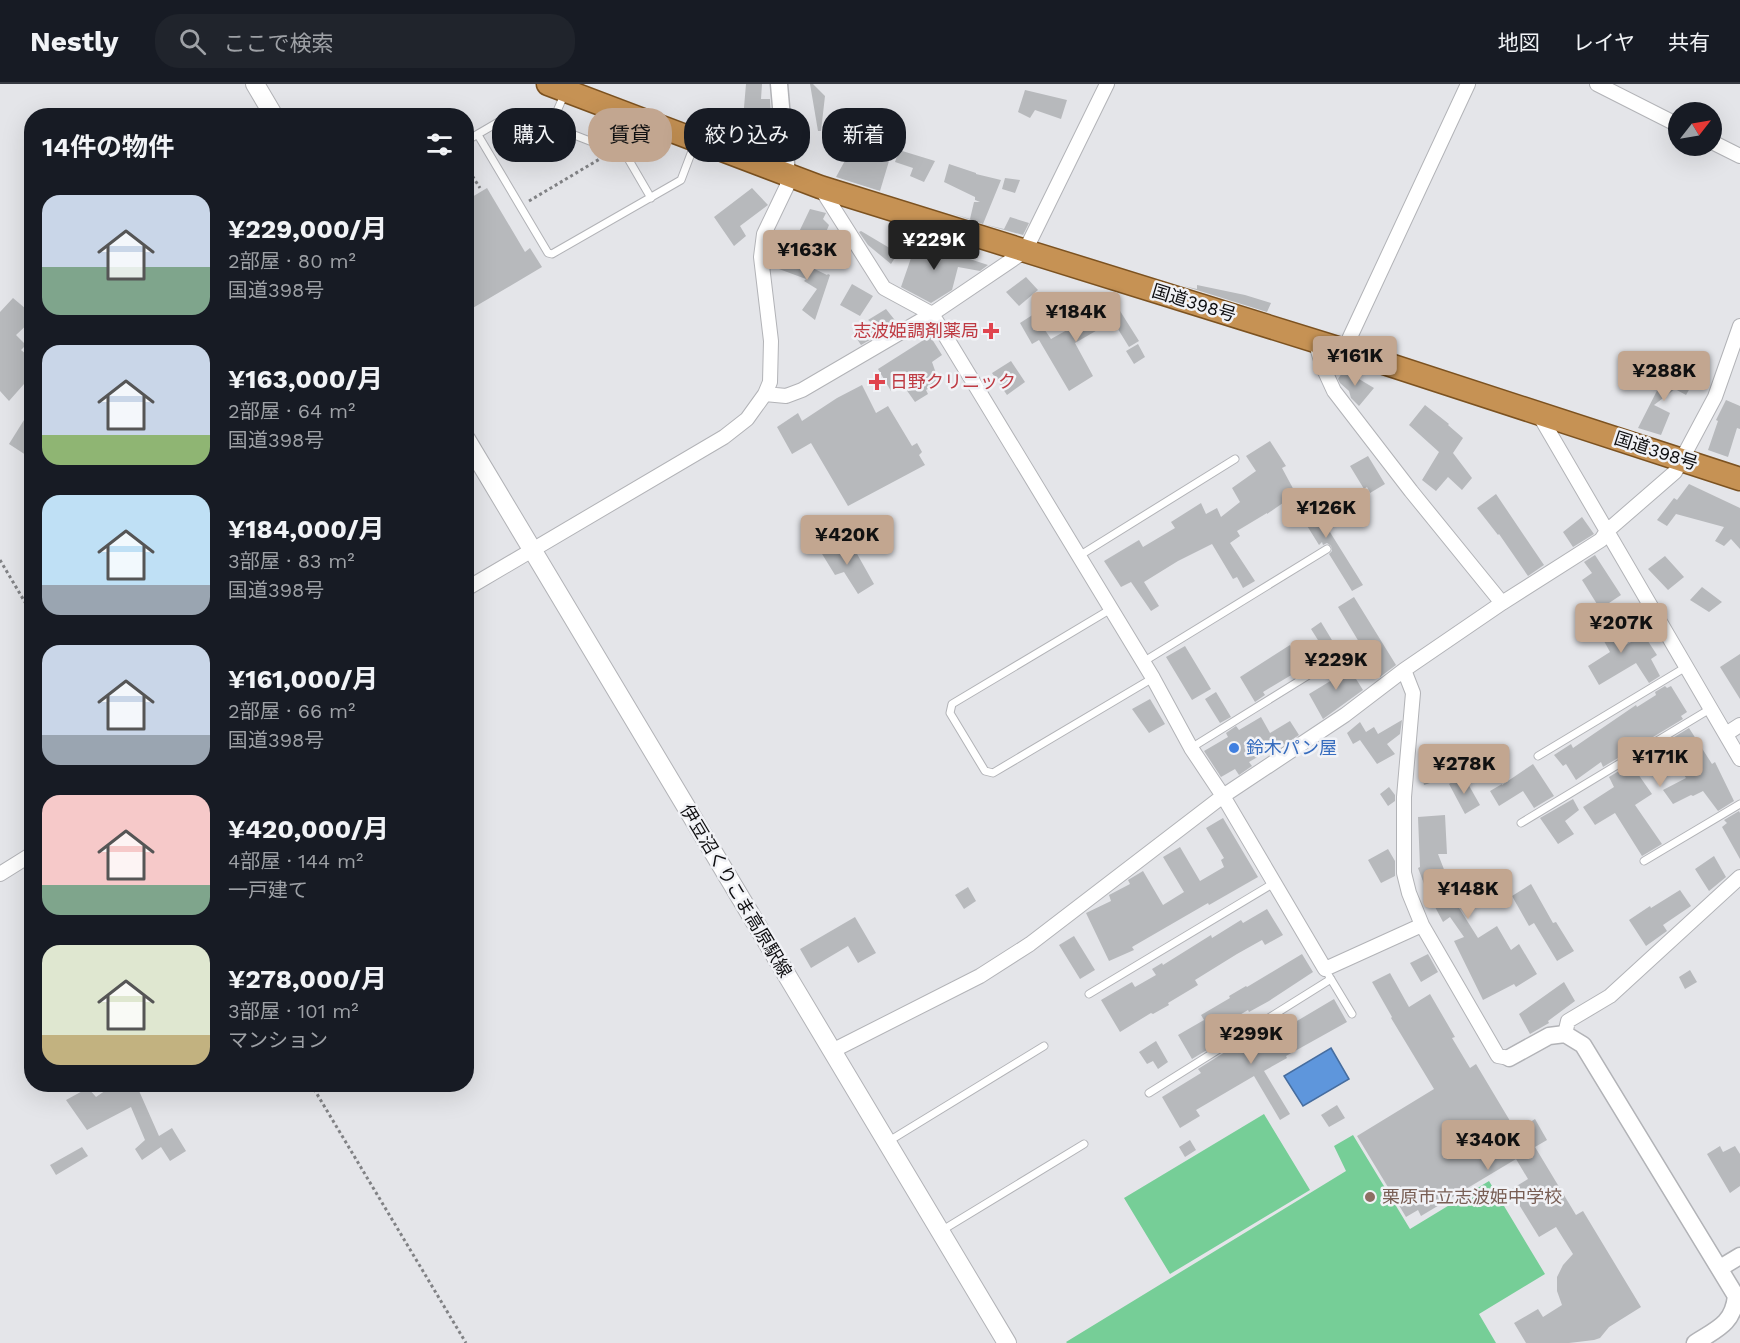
<!DOCTYPE html>
<html lang="ja">
<meta charset="utf-8">
<style>
body{margin:0;font-family:"Work Sans","Noto Sans JP",sans-serif;background:#20242c;color:#f1f3f6;height:100vh;display:flex;flex-direction:column;font-size:22px;white-space:nowrap}
*{box-sizing:border-box;margin:0}
p{font-size:20px;color:#9ea1a6}
.icon{flex:none;width:33px;height:33px;fill:none;stroke:currentColor;stroke-width:2;stroke-linecap:round;stroke-linejoin:round}
.map{position:relative;flex:1;overflow:hidden}
.drawer{position:absolute;left:24px;top:24px;width:450px;height:984px;display:flex;flex-direction:column;background:#171b24;border-radius:24px;box-shadow:0 6px 24px #0002}
.drawer>*{flex:none}
.banner{position:absolute;left:492px;top:24px;width:570px;height:54px;display:flex;gap:12px}
.needle{width:39px;rotate:59deg}
.buttons{position:absolute;left:1668px;top:18px;display:grid;gap:12px}
.buttons a{display:grid;place-items:center;width:54px;height:54px;border-radius:50%;background:#171b24;box-shadow:0 6px 24px #0002;font-size:30px}
.price{position:absolute;translate:-50% -51px;padding:0 14px;border-radius:6px;background:#c2a690;color:#111;font-size:20px;line-height:39px;filter:drop-shadow(0 2px 3px #0008)}
.price::after{content:'';position:absolute;left:50%;top:36px;width:18px;height:14px;margin-left:-9px;background:inherit;clip-path:polygon(0 0,100% 0,50% 100%)}
.price.current{background:#222;color:#fff}
ul{padding:0;list-style:none}
li{display:flex;align-items:center;gap:18px;height:150px;padding:0 18px}
li span{display:grid;place-items:center;flex:none;width:168px;height:120px;border-radius:18px;color:#555}
li>.icon{margin-inline-start:auto}
span .icon{width:72px;height:72px;fill:#fffc;stroke-width:1}
li b{font-size:26px}
h2{display:flex;justify-content:space-between;align-items:center;height:72px;padding:0 18px;font-size:26px}
.chip{padding:0 21px;border-radius:24px;background:#171b24;box-shadow:0 6px 24px #0002;font-size:21px;line-height:54px}
.chip.current{background:#c2a690;color:#111}
header{display:flex;align-items:center;gap:36px;box-sizing:border-box;height:84px;padding:0 30px;background:#171b24;border-bottom:2px solid #363941}
header strong{font-size:28px}
nav{display:flex;gap:33px;margin-inline-start:auto;font-size:21px}
.search{width:420px;height:54px;background:#20242c;display:flex;align-items:center;gap:15px;box-sizing:border-box;padding:0 21px;border-radius:24px;color:#9ea1a6;font-size:22px}
.map>svg:first-child{display:block}
.green{fill:#76ce97}
.water{fill:#5e96dc;stroke:#466d9f;stroke-width:1.5}
.building{fill:#b7b9bc}
.lines{fill:none;stroke-linecap:round;stroke-linejoin:round}
.service-casing{stroke:#b2b3b7;stroke-width:9}
.minor-casing{stroke:#b2b3b7;stroke-width:16}
.tertiary-casing{stroke:#b2b3b7;stroke-width:19}
.secondary-casing{stroke:#b2b3b7;stroke-width:20}
.trunk-casing{stroke:#7c5220;stroke-width:25}
.path{stroke:#818285;stroke-width:3;stroke-dasharray:3 3;stroke-linecap:butt}
.service{stroke:#fff;stroke-width:7}
.minor{stroke:#fff;stroke-width:14}
.tertiary{stroke:#fff;stroke-width:16}
.secondary{stroke:#fff;stroke-width:18}
.trunk{stroke:#c69254;stroke-width:22}
.health-dot{fill:#e0444e;stroke:#f1f2f6;stroke-width:2}
.shop-dot{fill:#3f7fe0;stroke:#f1f2f6;stroke-width:2}
.education-dot{fill:#8d6e63;stroke:#f1f2f6;stroke-width:2}
.labels{text-anchor:middle;stroke-width:5;stroke-linejoin:round;paint-order:stroke}
.street-label{font-size:18px;fill:#0e0e10;stroke:#f1f2f6}
.health-label{font-size:18px;fill:#be3a42;stroke:#f1f2f6;text-anchor:end}
.shop-label{font-size:18px;fill:#366cbe;stroke:#f1f2f6;text-anchor:start}
.education-label{font-size:18px;fill:#785e54;stroke:#f1f2f6;text-anchor:start}
</style>
<header>
<strong>Nestly</strong>
<div class="search"><svg class="icon" aria-label="search" viewBox="0 0 24 24"><circle cx="10" cy="10" r="6"/><path d="M15 15l6 6"/></svg>ここで検索</div>
<nav><a>地図</a><a>レイヤ</a><a>共有</a></nav>
</header>
<div class="map">
<svg width="1740" height="1259" viewBox="0 0 1740 1259">
<rect width="100%" height="100%" fill="#e4e5e9"/>
<path class="green" d="M1264 1030 1310 1106 1170 1190 1124 1114Z
M1353 1051 1410 1145 1489 1097 1545 1190 1479 1230 1496 1259H1067L1066 1258 1346 1087 1334 1062Z"/>
<path class="water" d="M1331 964 1349 995 1303 1022 1284 992Z"/>
<path class="building" d="M746 0H762L761 15H770L771 30H767L766 37 743 35Z
M810 0H813L825 12 821 47H818Z
M1025 6 1067 16 1061 35 1035 26 1030 34 1018 28Z
M833 40 876 58 872 74 889 77 880 107 836 93 848 71 824 63Z
M899 66 935 77 924 98 910 92 913 84 895 78Z
M949 80 976 89V90L1001 96 983 140 951 129 970 135 974 118H980L975 116V113L944 98Z
M1005 94 1020 96 1015 109 1002 105Z
M487 104 525 168 530 164 542 183 466 228V130L473 126 467 116Z
M752 104 768 121 740 142 746 152 734 162 714 133Z
M810 125 826 129 823 135 829 141 822 158 799 148Z
M1010 133 1029 139 1023 151 983 140 1004 145Z
M861 147 898 169 891 180 868 161 859 148Z
M918 154 940 162 939 165 988 181 980 187 958 183 952 206 931 219 901 203Z
M788 166 799 170 796 176 827 191 828 190 830 191 815 236 802 226 817 205 804 197 806 195 779 185Z
M1026 193 1038 206 1019 222 1006 208Z
M852 200 873 212 860 232 840 221Z
M1197 201 1245 211 1271 219 1267 228 1184 202 1197 205Z
M13 214 32 230V236L16 251 26 261 21 266 32 275V291L9 317 0 307V228Z
M1115 219 1139 257 1129 263 1113 237 1075 259 1093 292 1069 307 1039 256 1032 260 1020 239 1034 230 1051 255Z
M886 225 898 240 861 261 853 249 871 238 868 236Z
M930 252 942 271 932 278 939 298 926 306 928 310 915 318 903 301 891 307 878 285Z
M1138 260 1145 273 1134 280 1126 267Z
M1011 277 1025 298 1007 311 992 289Z
M1668 285 1694 297 1686 311 1675 305 1654 321 1670 329 1661 351 1638 344Z
M1344 286 1374 304 1359 322 1351 314 1349 307 1340 299 1338 295Z
M862 301 876 329 888 322 912 362 917 359 922 368 919 371 925 381 848 422 811 359 792 370 777 343 798 329 802 337 837 314Z
M1726 316 1740 322V345L1737 344 1728 373 1708 366 1718 337 1716 336Z
M1425 321 1449 340 1448 341 1463 354 1453 369 1472 394 1462 406 1448 393 1436 407 1422 396 1439 368 1409 341Z
M24 336 32 342V375L9 360Z
M1270 357 1286 382 1282 384 1296 410 1267 430V429L1237 447 1240 452 1230 459 1255 497 1243 504 1237 493 1233 495 1212 460 1178 477 1144 498 1159 522 1151 527 1131 498 1121 503 1104 477 1139 456 1143 463 1175 444 1171 438 1201 419 1206 430 1217 424 1221 433 1240 418 1232 404 1256 387 1246 372Z
M1368 372 1385 400 1370 409 1367 403 1364 405 1350 382Z
M1689 400 1740 424V465L1731 455 1724 462 1715 457 1724 443 1676 430 1667 442 1657 436 1674 414 1677 416Z
M1305 408 1363 501 1352 507 1329 470 1332 467 1331 462 1327 459 1323 461 1322 458 1319 461 1291 416Z
M1496 410 1544 481 1528 492 1499 450 1498 451 1477 424Z
M1582 433 1594 450 1573 463 1563 448Z
M832 457 837 464 844 460 851 470 856 468 874 500 858 510 844 488 835 491 819 465Z
M1595 471 1621 511 1600 525 1582 496 1592 489 1584 478Z
M1665 472 1684 493 1668 506 1648 485Z
M1702 503 1722 518 1709 528 1690 516Z
M1354 513 1396 581 1380 593 1338 523Z
M1594 522 1622 563 1644 551 1657 571 1651 575 1660 592 1649 599 1636 579 1599 601 1588 582 1610 568 1587 526Z
M1321 538 1338 566 1328 572 1311 545Z
M1290 561 1305 586 1294 592 1293 590 1263 608 1265 611 1255 618 1240 593Z
M1185 562 1211 605 1192 616 1166 573Z
M1740 570V615L1720 583Z
M1344 576 1363 606 1323 635 1309 610 1337 593 1332 584Z
M1665 602 1667 604 1671 602 1687 628 1681 632 1683 635 1603 683 1601 678 1576 696 1566 680 1563 682 1554 671 1571 660 1573 664 1636 621 1637 623 1656 611 1655 608Z
M1216 608 1231 633 1220 639 1205 615Z
M1150 615 1165 640 1149 649 1132 625Z
M1261 633 1270 649 1290 637 1299 651 1284 661 1283 658 1249 678 1252 682 1239 691 1235 685 1221 693 1204 667 1228 653 1226 649 1236 642 1239 646Z
M1402 636 1400 650 1387 660 1395 670 1377 680 1360 656 1353 660 1347 649 1360 638 1366 648 1374 643 1378 650Z
M1689 644 1712 680 1715 678 1734 717 1718 727 1703 707 1693 712 1691 711 1673 720 1663 706 1686 694 1670 668 1638 690 1652 710 1635 721 1662 760 1642 772 1615 729 1595 741 1583 723 1614 703 1609 693Z
M1432 673 1436 697 1424 701 1419 675Z
M1533 680 1554 712 1534 724 1523 707 1499 722 1490 707 1502 700V701Z
M1463 691 1480 721 1465 730 1449 700Z
M1389 703 1395 711V717L1388 722 1380 710Z
M1573 715 1579 726 1565 737 1574 750 1558 760 1540 734Z
M1739 727 1740 729V775L1722 743 1727 739 1724 736Z
M1445 731 1447 770H1438L1459 824 1478 854 1497 842 1511 866 1519 860 1537 890 1516 903 1514 900 1483 916 1454 857 1464 853 1450 833 1443 838 1434 821H1432L1418 784 1420 783 1418 733Z
M1223 734 1258 793 1209 821 1208 819 1132 863 1134 866 1109 877 1086 829 1111 817 1109 811 1130 800 1128 796 1143 787 1163 821 1184 808 1163 773 1180 763 1200 797 1224 783 1221 776 1224 774 1206 744Z
M1388 765 1395 777V792L1381 799 1368 776Z
M1714 772 1726 793 1709 807 1695 785Z
M1531 800 1553 839 1556 838 1574 867 1557 877 1534 839 1529 842 1512 812Z
M968 803 976 817 964 825 955 811Z
M1680 806 1691 822 1663 841 1667 847 1646 862 1629 836 1650 822 1651 824Z
M1267 825 1283 851 1265 861 1262 856 1237 870 1195 896 1198 901 1168 919 1169 921 1153 930 1151 929 1120 948 1101 916 1132 898 1135 903 1156 891 1152 885 1162 879 1163 881 1211 851 1212 854 1241 836 1243 839Z
M855 833 876 869 858 879 848 862 811 884 800 865Z
M1074 852 1095 886 1080 895 1059 861Z
M1302 870 1313 888 1269 917 1249 928 1248 926 1228 938 1235 949 1192 975 1178 951 1204 936 1201 931 1230 914 1229 912 1246 902 1247 903Z
M1428 870 1438 888 1421 898 1410 879Z
M1690 886 1697 898 1685 905 1679 893Z
M1390 889 1409 923 1430 910 1455 953 1452 954 1470 984 1476 980 1516 1047 1535 1035 1547 1056 1535 1063 1576 1131 1583 1127 1641 1223 1609 1243 1600 1254 1594 1256 1569 1259H1526L1514 1239 1538 1225 1543 1233 1562 1221 1557 1207V1193L1563 1181 1573 1170 1556 1143 1539 1153 1510 1106 1528 1095 1516 1075 1421 1132 1418 1126 1406 1133 1357 1052 1434 1005 1391 934 1392 933 1372 898Z
M1564 898 1575 917 1548 937 1549 939 1530 950 1519 930Z
M1334 915 1347 938 1286 972 1287 974 1264 987 1290 1030 1280 1036 1254 992 1196 1026 1200 1032 1180 1044 1162 1013 1201 989 1198 985 1241 958 1243 962 1272 945 1275 950Z
M1156 957 1168 978 1158 985 1153 977 1147 980 1139 968Z
M115 1000H136L159 1052 172 1044 186 1067 170 1077 161 1063 142 1076 135 1065 145 1056 131 1023 87 1046 66 1016 88 1004 96 1013Z
M1337 1021 1345 1034 1329 1043 1321 1031Z
M1190 1056 1196 1066 1185 1073 1179 1063Z
M1720 1062 1723 1068 1735 1062 1740 1070V1102L1730 1109 1707 1070Z
M82 1063 88 1072 56 1091 50 1081Z"/>
<g class="lines">
<g class="service-casing">
<path id="service" d="M551 41 564 11
M478 51 548 169 552 170 681 96 695 59
M466 57 514 29 520 30 626 71 651 114
M1079 472 1235 375
M1111 525 952 620 950 629 985 687 993 689 1153 594
M1143 578 1327 465
M1191 664 1349 566
M1538 672 1686 583
M1521 739 1710 625
M1644 777 1740 720
M1329 892 1352 930
M1089 910 1274 799
M1149 1009 1331 895
M889 1057 1044 962
M941 1147 1084 1060"/>
</g>
<g class="minor-casing">
<path id="minor" d="M1597 0 1678 41
M1712 58 1740 72
M820 103 884 204 932 230 1153 594 1191 664 1223 712 1325 885 1422 841
M1315 257 1323 283 1334 307 1411 407 1502 519
M1344 266 1468 0
M765 310 786 312 802 306 932 230 1025 167 1107 0
M1538 329 1740 675
M466 505 724 353 747 335 765 310 770 298 771 257 761 173 764 150 787 102V91
M1404 586 1413 609 1404 713V789L1409 809 1422 841 1498 972 1509 974
M1726 650 1740 641
M0 790 32 770
M1565 950 1568 937 1610 912 1740 793
M832 967 980 892 1030 860 1223 712 1345 631 1404 586 1502 519 1601 456 1607 447 1675 388 1715 313 1740 242"/>
</g>
<g class="tertiary-casing">
<path id="tertiary" d="M779 0 787 91
M1509 974 1549 952 1565 950 1583 961 1736 1212C1733 1240 1717 1245 1695 1259
M1720 1184 1740 1172"/>
</g>
<g class="secondary-casing">
<path id="secondary" d="M255 0 274 32
M466 355 1007 1259"/>
</g>
<g class="trunk-casing">
<path id="trunk" d="M548 0 820 103 1344 266 1740 395"/>
</g>
<path class="path" d="M466 82 480 104
M529 117 603 73
M0 476 32 530
M311 1000 466 1259"/>
<use href="#service" class="service"/>
<use href="#minor" class="minor"/>
<use href="#tertiary" class="tertiary"/>
<use href="#secondary" class="secondary"/>
<use href="#trunk" class="trunk"/>
</g>
<g class="health-dot">
<path d="M988 238h6v6h6v6h-6v6h-6v-6h-6v-6h6z"/>
<path d="M874 289h6v6h6v6h-6v6h-6v-6h-6v-6h6z"/>
</g>
<circle class="shop-dot" cx="1234" cy="664" r="6"/>
<circle class="education-dot" cx="1370" cy="1113" r="6"/>
<g class="labels">
<g class="street-label">
<text transform="translate(1194 219) rotate(17)" y="6">国道398号</text>
<text transform="translate(1656 367) rotate(18)" y="6">国道398号</text>
<text transform="translate(736 807) rotate(59)" y="6">伊豆沼くりこま高原駅線</text>
</g>
<g class="health-label">
<text x="979" y="253">志波姫調剤薬局</text>
<text x="890" y="304" text-anchor="start">日野クリニック</text>
</g>
<g class="shop-label">
<text x="1246" y="670">鈴木パン屋</text>
</g>
<g class="education-label">
<text x="1382" y="1119">栗原市立志波姫中学校</text>
</g>
</g>
</svg>
<div class="buttons">
<a><svg class="needle" viewBox="-14 -14 28 28"><path d="M0-13l5 13h-10z" fill="#e53935"/><path d="M0 13l5-13h-10z" fill="#9ea1a6"/></svg></a>
</div>
<b class="price current" style="left:934px;top:187px">¥229K</b>
<b class="price" style="left:807px;top:197px">¥163K</b>
<b class="price" style="left:1076px;top:259px">¥184K</b>
<b class="price" style="left:1355px;top:303px">¥161K</b>
<b class="price" style="left:1664px;top:318px">¥288K</b>
<b class="price" style="left:1326px;top:455px">¥126K</b>
<b class="price" style="left:847px;top:482px">¥420K</b>
<b class="price" style="left:1621px;top:570px">¥207K</b>
<b class="price" style="left:1336px;top:607px">¥229K</b>
<b class="price" style="left:1660px;top:704px">¥171K</b>
<b class="price" style="left:1464px;top:711px">¥278K</b>
<b class="price" style="left:1468px;top:836px">¥148K</b>
<b class="price" style="left:1251px;top:981px">¥299K</b>
<b class="price" style="left:1488px;top:1087px">¥340K</b>
<div class="banner">
<a class="chip">購入</a>
<a class="chip current">賃貸</a>
<a class="chip">絞り込み</a>
<a class="chip">新着</a>
</div>
<section class="drawer">
<h2>14件の物件<svg class="icon" aria-label="filters" viewBox="0 0 24 24"><path d="M4 7h16M4 17h16"/><circle cx="9" cy="7" r="2"/><circle cx="15" cy="17" r="2"/></svg></h2>
<ul>
<li><span style="background:linear-gradient(#c9d6e8 60%,#7fa58c 0)"><svg class="icon" aria-label="home" viewBox="0 0 24 24"><path d="M3 11l9-7 9 7M6 9v11h12V9"/></svg></span><div><b>¥229,000/月</b><p>2部屋 · 80 m²</p><p>国道398号</p></div></li>
<li><span style="background:linear-gradient(#c9d6e8 75%,#8fb573 0)"><svg class="icon" aria-label="home" viewBox="0 0 24 24"><path d="M3 11l9-7 9 7M6 9v11h12V9"/></svg></span><div><b>¥163,000/月</b><p>2部屋 · 64 m²</p><p>国道398号</p></div></li>
<li><span style="background:linear-gradient(#bfe0f5 75%,#9aa5b1 0)"><svg class="icon" aria-label="home" viewBox="0 0 24 24"><path d="M3 11l9-7 9 7M6 9v11h12V9"/></svg></span><div><b>¥184,000/月</b><p>3部屋 · 83 m²</p><p>国道398号</p></div></li>
<li><span style="background:linear-gradient(#c9d6e8 75%,#9aa5b1 0)"><svg class="icon" aria-label="home" viewBox="0 0 24 24"><path d="M3 11l9-7 9 7M6 9v11h12V9"/></svg></span><div><b>¥161,000/月</b><p>2部屋 · 66 m²</p><p>国道398号</p></div></li>
<li><span style="background:linear-gradient(#f6c9c9 75%,#7fa58c 0)"><svg class="icon" aria-label="home" viewBox="0 0 24 24"><path d="M3 11l9-7 9 7M6 9v11h12V9"/></svg></span><div><b>¥420,000/月</b><p>4部屋 · 144 m²</p><p>一戸建て</p></div></li>
<li><span style="background:linear-gradient(#dfe7d0 75%,#c2b280 0)"><svg class="icon" aria-label="home" viewBox="0 0 24 24"><path d="M3 11l9-7 9 7M6 9v11h12V9"/></svg></span><div><b>¥278,000/月</b><p>3部屋 · 101 m²</p><p>マンション</p></div></li>
</ul>
</section>
</div>
